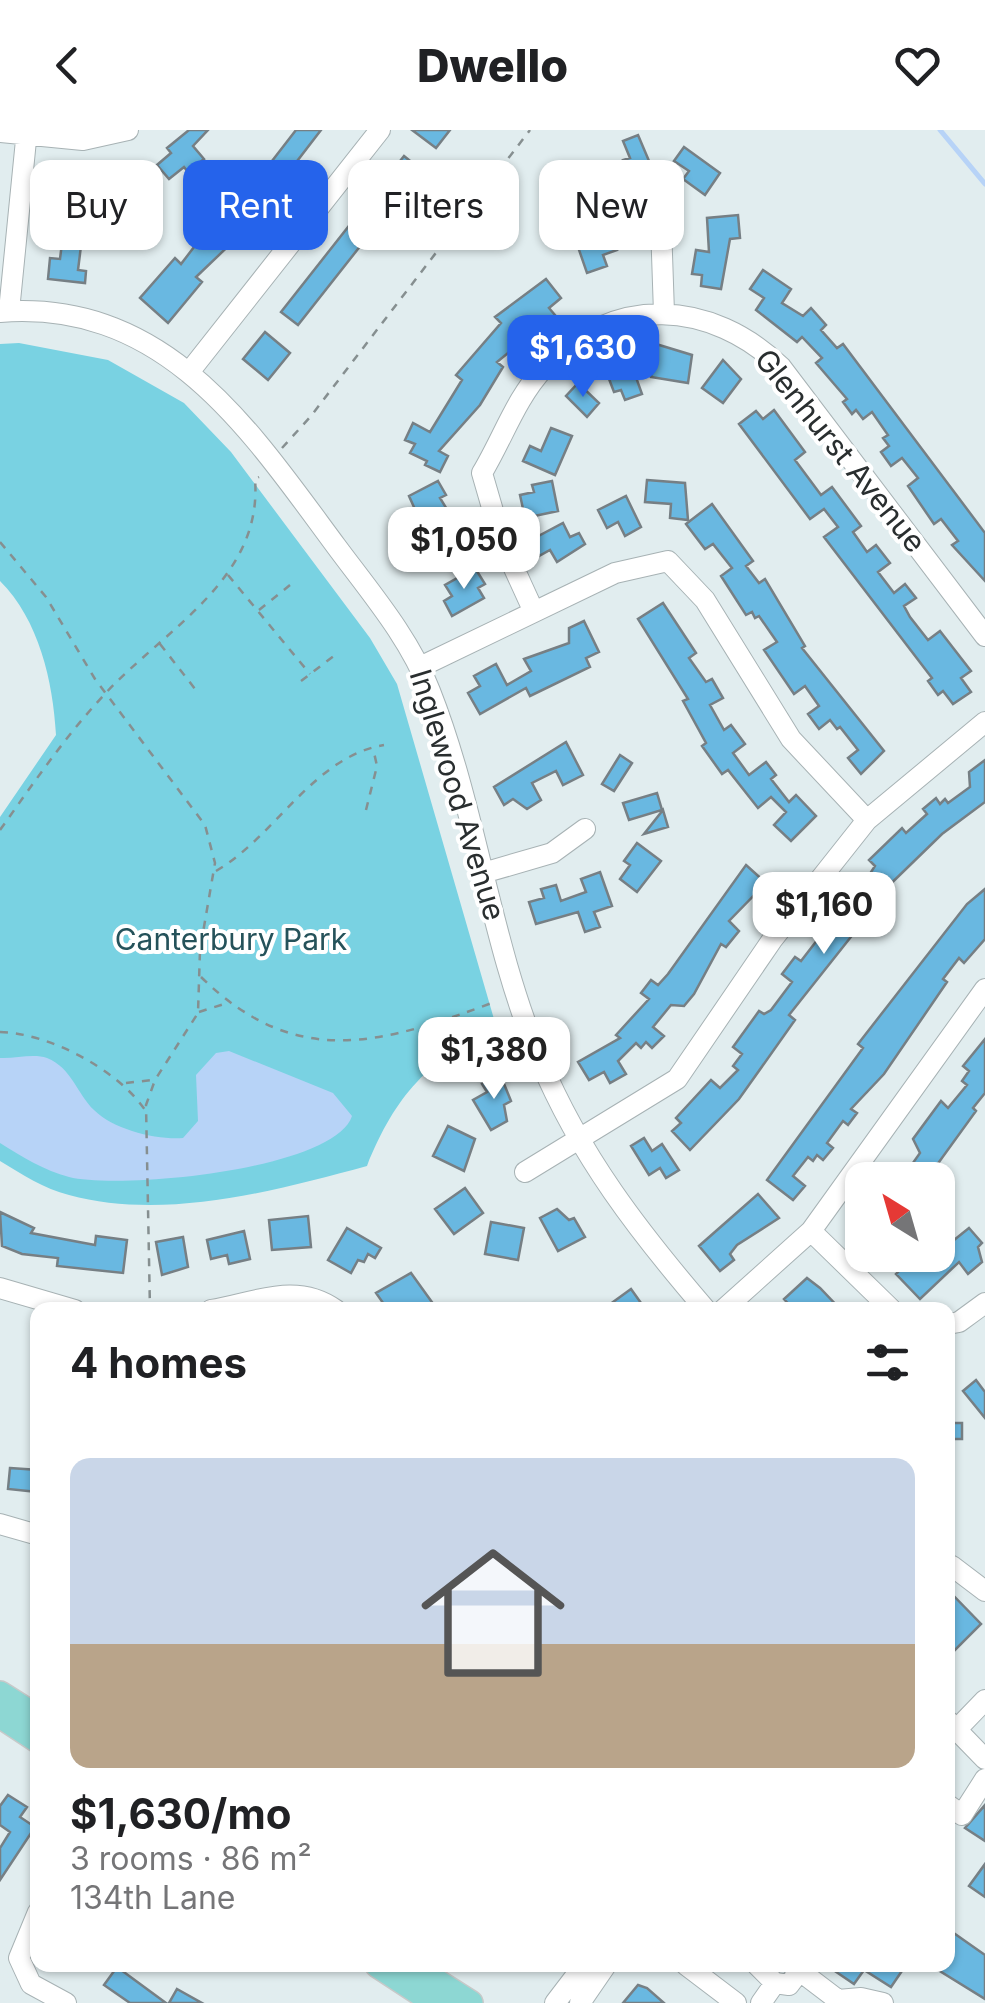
<!DOCTYPE html>
<meta charset="utf-8">
<style>
body{margin:0;font-family:Inter,sans-serif;background:#f2f2f2;color:#202124;height:100vh;display:flex;flex-direction:column;font-size:38px;white-space:nowrap}
*{box-sizing:border-box;margin:0}
p{font-size:32px;color:#757577}
.icon{flex:none;width:55px;height:55px;fill:none;stroke:currentColor;stroke-width:2;stroke-linecap:round;stroke-linejoin:round}
.map{position:relative;flex:1;overflow:hidden}
.sheet{position:absolute;left:30px;top:1172px;width:925px;height:670px;display:flex;flex-direction:column;background:#fff;border-radius:20px;box-shadow:0 2px 8px #0004}
.sheet>*{flex:none}
.guide{position:absolute;left:30px;top:30px;width:925px;height:90px;display:flex;gap:20px}
.needle{width:65px;rotate:323deg}
.buttons{position:absolute;left:845px;top:1032px;display:grid;gap:20px}
.buttons a{display:grid;place-items:center;width:110px;height:110px;border-radius:20px;background:#fff;box-shadow:0 2px 8px #0004;font-size:50px}
.price{position:absolute;translate:-50% -85px;padding:0 22px;border-radius:20px;background:#fff;color:#222;font-size:32px;line-height:65px;filter:drop-shadow(0 2px 5px #0008)}
.price::after{content:'';position:absolute;left:50%;top:60px;width:30px;height:22px;margin-left:-15px;background:inherit;clip-path:polygon(0 0,100% 0,50% 100%)}
.price.on{background:#2563eb;color:#fff}
ul{padding:0;list-style:none}
li{display:grid;align-content:center;gap:20px;height:530px;padding:0 40px}
li span{display:grid;place-items:center;height:310px;border-radius:20px;color:#555}
li>.icon{margin-inline-start:auto}
span .icon{width:180px;height:180px;fill:#fffc;stroke-width:1}
li b{font-size:42px}
h2{display:flex;justify-content:space-between;align-items:center;height:120px;padding:0 40px;font-size:42px}
.chip{padding:0 35px;border-radius:20px;background:#fff;box-shadow:0 2px 8px #0004;font-size:35px;line-height:90px}
.chip.on{background:#2563eb;color:#fff}
header{display:flex;justify-content:space-between;align-items:center;height:130px;padding:0 40px;background:#fff;font-size:45px;font-weight:800}
.map>svg:first-child{display:block}
.green{fill:#79d2e2}
.water{fill:#b7d3f7}
.lines{fill:none;stroke-linecap:round;stroke-linejoin:round}
.stream{stroke:#b7d3f7;stroke-width:5}
.building{fill:#69b8e1;stroke:#767f84;stroke-width:2.5}
.minor-casing{stroke:#a7b2b4;stroke-width:22}
.major-casing{stroke:#c7c9c9;stroke-width:28}
.path{stroke:#868f90;stroke-width:2.5;stroke-dasharray:8 8;stroke-linecap:butt}
.minor{stroke:#fff;stroke-width:20}
.major{stroke:#8dd7d3;stroke-width:25}
.labels{text-anchor:middle;stroke-width:8;stroke-linejoin:round;paint-order:stroke}
.street-label{font-size:30px;fill:#292e2f;stroke:#fff}
.park-label{font-size:30px;fill:#25525a;stroke:#fff}
</style>
<header><svg class="icon" aria-label="back" viewBox="0 0 24 24"><path d="M15 5l-7 7 7 7"/></svg>Dwello<svg class="icon" aria-label="heart" viewBox="0 0 24 24"><path d="M12 20l-8-8c-3-5 5-10 8-4 3-6 11-1 8 4z"/></svg></header>
<div class="map">
<svg width="985" height="1873" viewBox="0 0 985 1873">
<rect width="100%" height="100%" fill="#e1edef"/>
<path class="green" d="M19 213 108 230 184 273 231 322 370 508 397 554 496 896C428 931 396 964 367 1036 275 1061 164 1091 69 1065 44 1059 22 1044 0 1031V687L56 605C53 551 39 490 0 451V214Z"/>
<path class="water" d="M229 921 333 963 352 986C334 1040 120 1060 69 1047 45 1041 21 1026 0 1013V928C15 929 33 923 47 928 72 938 77 964 94 980 114 1000 157 1010 183 1008L198 991 196 945 216 923Z"/>
<g class="lines">
<path class="stream" d="M940 0 985 54"/>
</g>
<path class="building" d="M189 0H208L193 16 204 29 188 42 184 37 169 49 157 35 171 23 167 18Z
M296 0H321L241 104 196 147 202 152 168 193 140 168 175 128 181 134 214 91 221 97Z
M412 0H450L436 18Z
M638 5 652 38 629 46 623 30 630 28 623 11Z
M684 17 720 43 705 65 683 49 689 41 674 31Z
M404 26 430 47 419 60 410 53 298 195 281 182Z
M132 42 137 57 122 61 127 76 108 81 99 51Z
M591 43 622 59 615 73 605 67 597 81 576 69Z
M61 49 81 51 75 107 82 108 78 140 86 141 85 153 48 149 50 128 60 129 64 97 56 96Z
M738 85 740 108 730 109 721 159 701 156 702 145 692 144 696 120 709 122 707 88Z
M610 102 617 120 603 125 607 136 587 143 577 114Z
M763 140 791 159 782 173 803 186 811 178 826 195 821 200 837 218 843 214 985 403V451L952 415 958 411 941 389 934 394 908 356 918 348 902 328 891 336 881 322 889 316 883 308 888 305 872 282 863 289 856 280 852 284 843 272 847 269 816 233 822 228 802 207 797 212 756 180 764 168 750 159Z
M546 149 561 168 549 178 555 185 497 232 503 237 480 275 439 321 448 326 440 342 425 335 427 331 410 323 415 314 405 310 413 293 430 302 462 250 456 245 501 193 495 187Z
M265 202 290 223 268 250 243 229Z
M656 214 692 225 688 253 651 247Z
M617 223 618 228 628 225 642 264 625 270 621 260 614 262 601 228Z
M723 230 741 249 723 273 702 258Z
M578 253 599 273 587 287 566 266Z
M774 280 805 322 795 330 821 365 832 357 861 396 853 402 867 422 876 415 890 433 878 442 894 463 905 454 916 468 904 476 910 487 928 510 940 501 971 541 961 548 971 562 953 574 943 561 938 565 928 551 932 548 824 407 838 397 824 379 810 389 739 294 756 281 763 289Z
M551 298 572 306 555 345 523 331 530 316 541 321Z
M647 350 685 353 688 390 670 388 671 374 645 372Z
M438 351 446 365 440 368 464 407 455 411 461 423 439 433 409 366Z
M552 351 558 381 525 388 520 365 534 362 532 355Z
M626 366 641 397 625 406 618 392 607 398 598 380Z
M712 374 753 431 746 436 759 453 765 449 805 516 802 518 884 621 861 644 848 628 858 620 840 597 837 599 830 590 819 599 808 584 819 576 805 556 794 564 764 520 777 512 759 486 755 488 752 482 746 485 721 446 732 438 713 414 705 419 686 394Z
M563 393 570 407 579 403 585 414 557 432 550 420 539 426 531 410Z
M475 438 485 454 478 458 484 468 452 486 444 471 452 466 445 455Z
M663 473 696 523 689 528 706 552 712 549 723 568 710 575 724 600 731 595 745 614 733 623 749 645 766 632 776 645 771 649 789 672 796 665 816 686 791 711 774 695 786 682 771 667 758 678 728 640 722 644 702 616 706 613 683 571 688 569 638 489Z
M584 491 599 522 586 528 590 537 530 566 526 558 480 584 468 563 480 556 474 546 496 534 507 555 531 541 524 529 569 513V498Z
M566 612 583 645 563 655 556 641 532 653 541 670 527 679 513 669 504 675 494 657Z
M620 625 632 633 614 661 602 654Z
M985 630V672L942 704 873 771 877 774 789 885 795 890 739 969 690 1020 672 1001 681 993 676 988 711 950 720 958 738 940 733 936 742 924 733 917 759 881 764 884 771 880 792 852 782 844 795 827 801 831 818 809 812 804 841 765 855 767 875 736 869 730 902 698 906 703 927 684 923 679 936 668 940 674 945 669 948 673 970 657 969 642Z
M657 663 662 680 629 690 623 673Z
M663 680 668 697 644 704Z
M637 713 661 731 637 762 620 749 630 735 624 731Z
M746 735 766 753 729 791 739 801 726 817 721 814 694 864 684 876 671 875 653 897 664 906 652 918 646 912 641 918 636 913 618 931 626 944 610 953 604 942 589 950 578 932 620 908 616 905 649 869 641 863 651 850 658 855 668 844Z
M600 742 612 776 594 782 600 797 585 802 578 782 536 794 529 772 544 768 541 759 556 755 561 771 586 762 581 749Z
M985 759V809L964 833 959 828 943 849 947 852 884 944 851 979 857 983 848 995 843 991 827 1013 833 1018 823 1030 817 1025 813 1031 808 1027 793 1046 805 1056 793 1070 767 1050 863 918 858 914 967 774Z
M985 909V963L973 978 976 981 926 1050H901L920 1023 913 1009 941 971 948 978 967 955 962 951 969 941 963 936Z
M500 944 511 971 504 975 507 991 491 1000 473 970 487 962 482 954Z
M448 996 475 1009 464 1041 433 1026Z
M644 1008 652 1021 662 1014 679 1040 666 1048 660 1038 649 1045 631 1016Z
M465 1058 483 1083 454 1104 435 1079Z
M758 1064 779 1088 737 1115 730 1124 734 1130 720 1141 699 1116Z
M557 1079 569 1090 574 1088 585 1107 558 1121 540 1088Z
M0 1082 34 1098 31 1103 95 1115 96 1106 127 1110 123 1143 57 1136 58 1128 22 1124 2 1116Z
M308 1086 311 1117 272 1120 269 1090Z
M491 1092 524 1098 518 1130 485 1124Z
M347 1098 381 1118 375 1128 368 1124 364 1132 358 1130 351 1143 328 1130Z
M969 1098 982 1113 978 1117 982 1132 968 1144 959 1132 920 1169 896 1144 910 1130 918 1139Z
M244 1101 250 1129 229 1134 227 1125 211 1129 207 1110Z
M183 1107 188 1137 162 1145 156 1112Z
M411 1143 434 1175 427 1180 420 1175 411 1180 407 1174 388 1180 376 1163Z
M807 1148 820 1158 841 1180H794L784 1169Z
M631 1159 646 1180H602Z
M976 1250 985 1262V1288L963 1261Z
M948 1293H962V1309H948Z
M10 1338 38 1340V1362L8 1359Z
M948 1460 981 1494 954 1521 948 1515Z
M8 1665 27 1677 20 1687 35 1697 0 1750V1718L10 1702 0 1695V1676Z
M985 1675V1711L965 1698Z
M985 1734V1767L969 1756Z
M948 1799 985 1825V1869L930 1835H948Z
M826 1835H906L891 1857 864 1840 854 1854Z
M117 1837 166 1873H130L104 1855Z
M638 1855 647 1858 664 1873H623Z
M177 1859 202 1873H169Z"/>
<g class="lines">
<g class="minor-casing">
<path id="minor" d="M0 2 83 10 128 0
M661 95 664 183
M9 181 27 0
M0 182C166 169 250 300 336 416 370 462 409 507 430 561 477 680 490 812 540 930 580 1026 639 1102 706 1180
M190 241 380 0
M534 482 502 412 482 343C503 308 516 268 544 238 613 163 712 170 781 237L985 506
M420 537 615 443 668 431 705 470 791 609 867 690
M483 743 552 723 585 699
M525 1042 677 949 772 810 867 690 985 592
M811 1101 892 1180
M0 1158 75 1180
M211 1180C255 1173 296 1151 336 1180
M723 1180 811 1101 985 859
M948 1194 959 1192 985 1173
M0 1394 38 1405
M952 1436 985 1461
M948 1591 985 1629
M956 1600 985 1570
M948 1675 962 1685 985 1649
M38 1782 19 1828 31 1854 66 1873
M686 1835 736 1873
M757 1835 775 1853
M792 1835 838 1870 861 1868 883 1873
M555 1873 584 1835
M580 1873 606 1835
M761 1873 775 1853 789 1855 804 1835"/>
</g>
<g class="major-casing">
<path id="major" d="M0 1564 38 1588
M0 1585 38 1610
M378 1835 436 1873
M410 1835 470 1873"/>
</g>
<path class="path" d="M282 318 311 286 530 0
M0 412 46 467 95 549 205 695 215 733 200 820 198 883 155 950 146 975 150 1180
M228 445 310 544
M259 480 290 455
M160 514 199 564
M301 551 339 522
M366 680 377 636 373 618
M0 700C33 654 64 608 103 566 163 500 263 450 255 349L259 347
M216 741C276 706 313 627 384 615
M201 847C297 941 382 914 497 871
M199 882 224 874
M0 902C49 903 118 940 145 980
M126 953 153 950"/>
<use href="#minor" class="minor"/>
<use href="#major" class="major"/>
</g>
<g class="labels">
<g class="street-label">
<text transform="translate(840 321) rotate(51)" y="10">Glenhurst Avenue</text>
<text transform="translate(457 665) rotate(73)" y="10">Inglewood Avenue</text>
</g>
<g class="park-label">
<text x="231" y="820">Canterbury Park</text>
</g>
</g>
</svg>
<div class="buttons">
<a><svg class="needle" viewBox="-14 -14 28 28"><path d="M0-13l5 13h-10z" fill="#e53935"/><path d="M0 13l5-13h-10z" fill="#757577"/></svg></a>
</div>
<b class="price on" style="left:583px;top:270px">$1,630</b>
<b class="price" style="left:464px;top:462px">$1,050</b>
<b class="price" style="left:824px;top:827px">$1,160</b>
<b class="price" style="left:494px;top:972px">$1,380</b>
<div class="guide">
<a class="chip">Buy</a>
<a class="chip on">Rent</a>
<a class="chip">Filters</a>
<a class="chip">New</a>
</div>
<section class="sheet">
<h2>4 homes<svg class="icon" aria-label="filters" viewBox="0 0 24 24"><path d="M4 7h16M4 17h16"/><circle cx="9" cy="7" r="2"/><circle cx="15" cy="17" r="2"/></svg></h2>
<ul>
<li><span style="background:linear-gradient(#c9d6e8 60%,#b9a48a 0)"><svg class="icon" aria-label="home" viewBox="0 0 24 24"><path d="M3 11l9-7 9 7M6 9v11h12V9"/></svg></span><div><b>$1,630/mo</b><p>3 rooms · 86 m²</p><p>134th Lane</p></div></li>
</ul>
</section>
</div>
